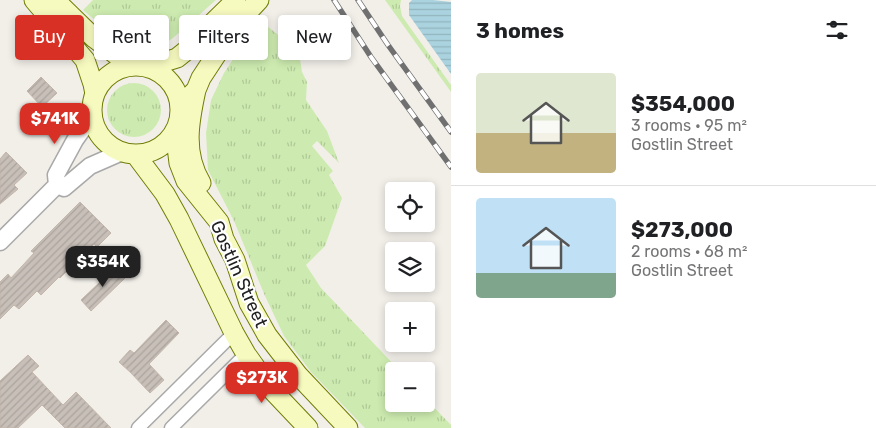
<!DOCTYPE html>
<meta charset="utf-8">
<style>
body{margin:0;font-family:Rubik,sans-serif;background:#f2f2f2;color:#202124;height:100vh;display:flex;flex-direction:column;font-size:19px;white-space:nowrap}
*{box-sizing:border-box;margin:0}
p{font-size:16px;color:#757577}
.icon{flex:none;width:28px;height:28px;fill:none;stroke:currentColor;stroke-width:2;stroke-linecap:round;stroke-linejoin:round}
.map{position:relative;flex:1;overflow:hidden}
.details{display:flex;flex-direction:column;background:#fff;width:425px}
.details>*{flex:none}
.hud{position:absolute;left:15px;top:15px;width:360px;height:45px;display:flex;gap:10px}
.fabs{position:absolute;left:385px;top:182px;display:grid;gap:10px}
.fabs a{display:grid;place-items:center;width:50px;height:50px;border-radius:5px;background:#fff;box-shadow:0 2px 8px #0003;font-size:25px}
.price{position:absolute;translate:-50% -42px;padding:0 11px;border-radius:10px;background:#d93025;color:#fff;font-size:16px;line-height:32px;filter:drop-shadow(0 1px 2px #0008)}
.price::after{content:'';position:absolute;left:50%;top:30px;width:15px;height:11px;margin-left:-8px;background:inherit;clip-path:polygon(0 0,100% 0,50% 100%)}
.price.current{background:#222;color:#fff}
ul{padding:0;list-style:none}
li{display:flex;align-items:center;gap:15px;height:125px;padding:0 25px}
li+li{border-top:1px solid #e0e0e0}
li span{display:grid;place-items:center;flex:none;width:140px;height:100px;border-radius:5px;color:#555}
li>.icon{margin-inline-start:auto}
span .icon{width:60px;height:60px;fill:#fffc;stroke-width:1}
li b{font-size:21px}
h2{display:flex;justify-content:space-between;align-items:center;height:60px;padding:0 25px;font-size:21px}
.chip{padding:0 18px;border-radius:5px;background:#fff;box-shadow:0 2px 8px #0003;font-size:18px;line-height:45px}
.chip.current{background:#d93025;color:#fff}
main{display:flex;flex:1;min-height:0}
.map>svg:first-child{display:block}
.grass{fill:url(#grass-tufts)}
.water{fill:url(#water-rules)}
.building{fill:url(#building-hatch);stroke:#c4b6ab}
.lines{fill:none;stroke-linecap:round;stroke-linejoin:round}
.minor-casing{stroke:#a9a9a9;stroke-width:15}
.tertiary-casing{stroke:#a9a9a9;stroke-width:19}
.secondary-casing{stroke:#707d05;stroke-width:21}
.minor{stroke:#fff;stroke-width:12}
.tertiary{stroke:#fff;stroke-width:16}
.secondary{stroke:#f7fabf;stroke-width:19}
.rail-casing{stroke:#707070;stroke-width:5.5}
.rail{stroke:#fff;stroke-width:4;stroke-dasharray:11;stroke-linecap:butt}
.labels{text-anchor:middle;stroke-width:4.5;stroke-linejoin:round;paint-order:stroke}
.street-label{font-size:18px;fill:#222;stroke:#fff}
</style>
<main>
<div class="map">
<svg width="451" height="428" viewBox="0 0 451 428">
<defs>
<pattern id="grass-tufts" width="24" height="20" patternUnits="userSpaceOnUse" patternTransform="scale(1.25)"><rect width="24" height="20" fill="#cdebb0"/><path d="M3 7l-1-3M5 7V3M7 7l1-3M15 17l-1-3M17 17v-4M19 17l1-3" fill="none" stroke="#b0c997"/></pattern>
<pattern id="water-rules" width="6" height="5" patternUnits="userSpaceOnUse" patternTransform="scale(1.25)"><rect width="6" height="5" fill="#aad3df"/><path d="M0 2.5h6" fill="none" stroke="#92b5bf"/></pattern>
<pattern id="building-hatch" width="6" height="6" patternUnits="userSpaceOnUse" patternTransform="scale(1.25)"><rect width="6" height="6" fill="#c7bfb8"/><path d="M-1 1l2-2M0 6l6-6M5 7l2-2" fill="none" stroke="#aba49e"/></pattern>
</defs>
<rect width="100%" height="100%" fill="#f2efe9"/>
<path class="grass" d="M93 0H216L173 38C167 42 159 47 152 47 128 48 100 25 83 10Z
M385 0H401L400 6 402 16 451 85V92Z
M262 22 288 43 294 38 298 46 302 72 307 82 306 100 327 131 339 163 317 141 312 146 333 171 329 175 342 198 325 246 306 265 321 288 400 371H394V404H426V399L451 425V428H365L311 372 284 336 265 296 234 221 208 170 206 133 211 100 224 73 243 44Z
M107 110a27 27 0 1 1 54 0a27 27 0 1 1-54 0Z"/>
<path class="water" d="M412 0H433L451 2V74L409 15V3Z"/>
<path class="building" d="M41 77 57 93 42 107 27 91Z
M6 152 27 173 14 185 18 189 0 204V159Z
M80 202 111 233 97 247 94 244 60 278 59 277 41 295 37 291 19 309 14 305 0 319V282L8 274 11 278 34 253 31 251Z
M113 266 125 278 91 311 81 300 100 282 99 281Z
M166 320 179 333 149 364 164 380 150 393 130 372 119 362 130 350 134 353Z
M28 355 39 366 32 372 63 405 76 392 111 428H65L42 405 18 428H0V381Z"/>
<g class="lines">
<g class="minor-casing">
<path id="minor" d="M138 428 234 333
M171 428 246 354"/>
</g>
<g class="tertiary-casing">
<path id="tertiary" d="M57 185 56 175 75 140 92 116
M57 185 64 188 90 166 122 152
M0 242 57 185"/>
</g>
<g class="secondary-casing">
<path id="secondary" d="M34 0 85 60 93 84 95 94
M55 0 94 38 131 66
M92 110a44 44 0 1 1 88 0a44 44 0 1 1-88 0Z
M148 67 177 58 187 50 196 39 236 0
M196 90C189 122 183 153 201 183
M188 98 196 90 201 78 226 40 246 14 259 0
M175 130 179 163 186 181 219 222 224 239 235 260 249 303 267 335 298 375 348 428
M135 154 165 194 179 219 234 333 246 354 271 389 308 428"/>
</g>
<use href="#minor" class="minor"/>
<use href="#tertiary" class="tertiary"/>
<use href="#secondary" class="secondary"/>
<g class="rail-casing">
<path id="rail" d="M334 0 371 57 451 167
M358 0 388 45 451 132"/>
</g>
<use href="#rail" class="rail"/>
</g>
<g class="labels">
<g class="street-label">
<text transform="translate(239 274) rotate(66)" y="6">Gostlin Street</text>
</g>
</g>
</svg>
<div class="fabs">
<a><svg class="icon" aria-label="locate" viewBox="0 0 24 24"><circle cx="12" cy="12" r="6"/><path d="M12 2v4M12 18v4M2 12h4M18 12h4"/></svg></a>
<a><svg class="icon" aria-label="layers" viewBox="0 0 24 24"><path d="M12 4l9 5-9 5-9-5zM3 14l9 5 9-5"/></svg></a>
<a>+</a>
<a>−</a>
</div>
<b class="price" style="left:55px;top:145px">$741K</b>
<b class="price current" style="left:103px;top:288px">$354K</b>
<b class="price" style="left:262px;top:404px">$273K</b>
<div class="hud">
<a class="chip current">Buy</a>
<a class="chip">Rent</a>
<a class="chip">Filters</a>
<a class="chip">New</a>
</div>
</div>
<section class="details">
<h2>3 homes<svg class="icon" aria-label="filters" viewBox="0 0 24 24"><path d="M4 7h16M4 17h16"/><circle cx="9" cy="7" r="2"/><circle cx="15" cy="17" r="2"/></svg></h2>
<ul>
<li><span style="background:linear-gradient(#dfe7d0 60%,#c2b280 0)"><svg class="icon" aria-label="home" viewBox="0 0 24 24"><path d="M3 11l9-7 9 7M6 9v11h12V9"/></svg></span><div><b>$354,000</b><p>3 rooms · 95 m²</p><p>Gostlin Street</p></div></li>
<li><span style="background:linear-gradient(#bfe0f5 75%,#7fa58c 0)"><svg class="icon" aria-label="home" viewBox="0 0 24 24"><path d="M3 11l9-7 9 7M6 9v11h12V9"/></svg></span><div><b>$273,000</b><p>2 rooms · 68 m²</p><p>Gostlin Street</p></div></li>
</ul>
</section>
</main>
